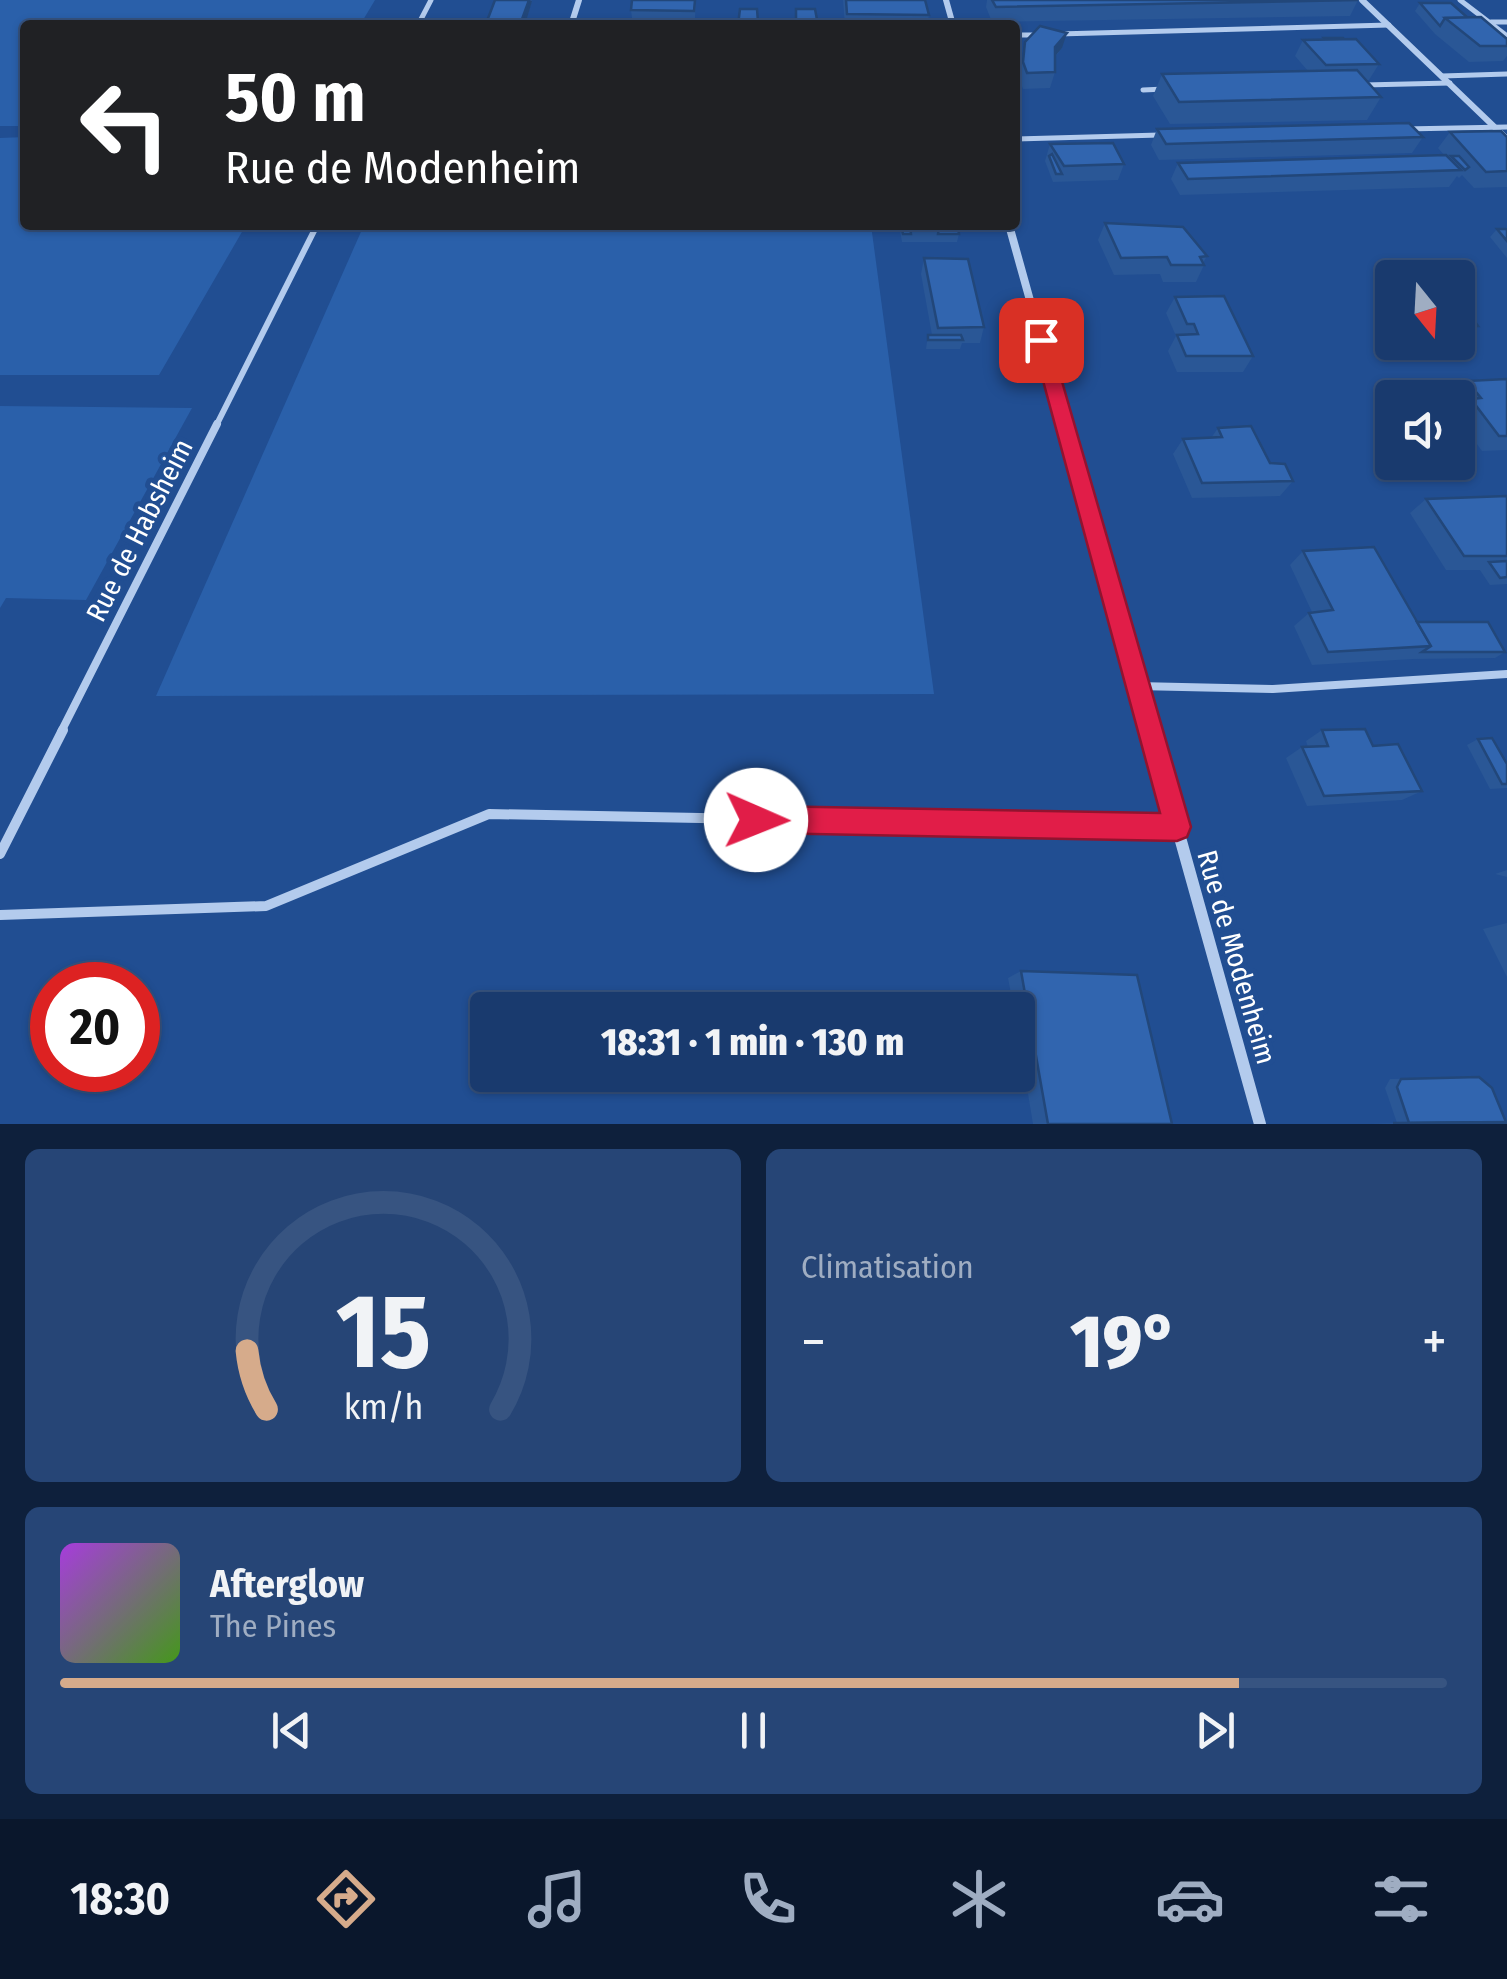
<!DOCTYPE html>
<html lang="fr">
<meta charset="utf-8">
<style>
body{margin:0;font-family:"Fira Sans Condensed",sans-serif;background:#264576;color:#f1f3f6;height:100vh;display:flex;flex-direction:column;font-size:38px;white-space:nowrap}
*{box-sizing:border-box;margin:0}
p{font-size:32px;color:#9fadc2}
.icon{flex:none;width:55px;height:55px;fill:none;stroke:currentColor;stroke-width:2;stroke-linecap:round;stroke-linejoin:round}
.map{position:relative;height:1124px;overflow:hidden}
.details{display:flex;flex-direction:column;gap:25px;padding:25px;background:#0e203c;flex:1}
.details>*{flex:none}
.hud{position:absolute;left:20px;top:20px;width:1000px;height:210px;border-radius:10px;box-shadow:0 2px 8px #0004,0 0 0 2px #375481;background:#202124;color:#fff;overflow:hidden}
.needle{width:65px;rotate:162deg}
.controls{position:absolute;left:1375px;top:260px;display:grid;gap:20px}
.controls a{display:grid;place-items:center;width:100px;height:100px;border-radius:10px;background:#193a6e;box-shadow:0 2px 8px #0004,0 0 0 2px #375481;font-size:50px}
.speed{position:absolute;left:30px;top:962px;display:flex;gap:20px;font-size:50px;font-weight:700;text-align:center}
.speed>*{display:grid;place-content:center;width:130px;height:130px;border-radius:50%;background:#193a6e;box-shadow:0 2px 8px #0004,0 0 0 2px #375481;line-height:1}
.speed .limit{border:15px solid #d22;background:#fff;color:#111}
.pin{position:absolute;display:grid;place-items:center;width:85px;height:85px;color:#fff;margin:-42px;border-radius:20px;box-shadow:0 5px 15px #0006}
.me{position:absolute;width:110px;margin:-55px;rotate:91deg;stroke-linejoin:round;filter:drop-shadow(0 0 8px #0008)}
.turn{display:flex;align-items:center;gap:35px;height:210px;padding:0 40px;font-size:45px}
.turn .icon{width:130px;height:130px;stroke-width:2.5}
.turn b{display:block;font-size:70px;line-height:85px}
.big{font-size:75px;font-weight:800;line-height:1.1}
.details .widget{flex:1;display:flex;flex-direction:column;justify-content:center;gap:15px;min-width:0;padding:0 35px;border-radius:15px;background:#264576}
.details .dial{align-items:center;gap:0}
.dial svg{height:260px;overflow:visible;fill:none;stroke:#375481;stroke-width:7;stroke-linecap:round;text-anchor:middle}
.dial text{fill:#f1f3f6;stroke:none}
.song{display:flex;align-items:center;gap:30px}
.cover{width:120px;height:120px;border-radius:15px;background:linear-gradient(135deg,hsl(280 70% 55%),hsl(100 70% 35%))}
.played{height:10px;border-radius:5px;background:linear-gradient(90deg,#d6ab8b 85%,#375481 85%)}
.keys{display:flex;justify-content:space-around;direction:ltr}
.heat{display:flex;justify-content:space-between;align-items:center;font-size:55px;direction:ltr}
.details .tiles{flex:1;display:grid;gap:25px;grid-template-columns:1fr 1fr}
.widget:last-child{grid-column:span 2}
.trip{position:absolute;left:470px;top:992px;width:565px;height:100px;border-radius:10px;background:#193a6e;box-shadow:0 2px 8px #0004,0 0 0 2px #375481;font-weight:800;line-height:100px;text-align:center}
.tab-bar{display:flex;height:160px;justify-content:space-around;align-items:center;background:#0a172c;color:#9fadc2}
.tab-bar .icon{width:70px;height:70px}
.tab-bar .on{color:#d6ab8b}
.tab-bar b{font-size:45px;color:#f1f3f6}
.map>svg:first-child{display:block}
.green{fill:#2a60aa}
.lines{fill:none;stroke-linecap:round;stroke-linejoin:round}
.service-far3{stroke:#b3cbed;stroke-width:5}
.service-far2{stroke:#b3cbed;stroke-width:6}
.service-far1{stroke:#b3cbed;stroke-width:8}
.service{stroke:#b3cbed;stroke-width:10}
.minor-far3{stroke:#b3cbed;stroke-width:6}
.minor-far2{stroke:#b3cbed;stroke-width:8}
.minor-far1{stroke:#b3cbed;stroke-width:10}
.minor{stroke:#b3cbed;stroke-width:12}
.wall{fill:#2a5796}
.shaded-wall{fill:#22477a}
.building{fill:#3165af;stroke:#22477a;stroke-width:2.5}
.route{fill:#e11d48;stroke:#92132f;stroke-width:2.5}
.labels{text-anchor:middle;stroke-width:10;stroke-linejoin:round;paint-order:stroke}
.street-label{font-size:28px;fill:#fff;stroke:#214e92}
</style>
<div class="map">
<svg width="1507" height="1124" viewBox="0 0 1507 1124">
<rect width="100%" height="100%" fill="#214e92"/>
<g class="green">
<path d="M 0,0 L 375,0 L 360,25 L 25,25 L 25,126 L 0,126 Z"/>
<path d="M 25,137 L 25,225 L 246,225 L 159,375 L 0,375 L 0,138 Z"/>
<path d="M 364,225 L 871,225 L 934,694 L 156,696 Z"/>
<path d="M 0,406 L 192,408 L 86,600 L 6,598 L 0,608 Z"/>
</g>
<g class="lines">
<g class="service-far3">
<path d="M 1460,0 L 1507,36"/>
<path d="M 1491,22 L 1507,22"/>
<path d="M 418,25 L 431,0"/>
<path d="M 1058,34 L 1389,25"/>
<path d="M 1015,35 L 1039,35"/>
<path d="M 1442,76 L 1507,74"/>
<path d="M 1364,85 L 1450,83"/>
<path d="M 1143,90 L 1165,89"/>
<path d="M 1404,129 L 1507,127"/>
<path d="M 1015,139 L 1160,135"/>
</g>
<path class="service-far2" d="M 216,426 L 317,225"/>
<g class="service-far1">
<path d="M 1137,686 L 1273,689 L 1507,674"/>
<path d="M 61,732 L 217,424"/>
</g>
<g class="service">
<path d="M 0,854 L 63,730"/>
<path d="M 0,915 L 266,906 L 489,814 L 1177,827"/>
</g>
<g class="minor-far3">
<path d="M 946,0 L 953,25"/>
<path d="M 1362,0 L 1507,139"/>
<path d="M 573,19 L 579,0"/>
</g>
<path class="minor-far2" d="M 1009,225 L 1065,426"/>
<path class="minor-far1" d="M 1064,424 L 1151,732"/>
<path class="minor" d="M 1150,730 L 1260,1124"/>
</g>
<g class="wall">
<path d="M 495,0 L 532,0 L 525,25 L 487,25 L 487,21 Z"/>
<path d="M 696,0 L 695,18 L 632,18 L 631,10 Z"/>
<path d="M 843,0 L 925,0 L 929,15 L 927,25 L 845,25 Z"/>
<path d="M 987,0 L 1358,0 L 1350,16 L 992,22 L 986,7 Z"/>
<path d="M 1420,3 L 1468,18 L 1507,39 L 1507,56 L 1503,61 L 1469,62 L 1435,34 L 1415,11 Z"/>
<path d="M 1324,38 L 1379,64 L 1369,80 L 1366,80 L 1381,97 L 1367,120 L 1170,124 L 1153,96 L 1162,74 L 1308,71 L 1295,56 L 1303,40 L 1323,40 Z"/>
<path d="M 1025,42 L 1062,48 L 1055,57 L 1055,72 L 1050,88 L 1023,89 L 1019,78 Z"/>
<path d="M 1157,129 L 1423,137 L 1412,153 L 1159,160 L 1151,145 Z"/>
<path d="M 1450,132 L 1507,137 L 1507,187 L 1474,188 L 1462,175 L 1459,178 L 1457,176 L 1449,187 L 1180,195 L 1171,179 L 1178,163 L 1444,155 L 1438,148 Z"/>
<path d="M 1050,144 L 1124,164 L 1118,180 L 1053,182 L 1045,161 Z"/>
<path d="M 1105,223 L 1207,256 L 1203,263 L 1204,265 L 1196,282 L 1163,282 L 1160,274 L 1114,275 L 1098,240 Z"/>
<path d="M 899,225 L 959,225 L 959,234 L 957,242 L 902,242 Z"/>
<path d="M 1507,227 L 1507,258 L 1490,237 L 1497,229 L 1506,229 Z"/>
<path d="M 924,258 L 984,327 L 980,343 L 962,343 L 960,349 L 926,349 L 928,335 L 932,335 L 921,274 Z"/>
<path d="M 1387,285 L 1392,285 L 1392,311 L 1380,293 Z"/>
<path d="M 1175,297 L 1253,356 L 1243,372 L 1177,372 L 1168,351 L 1176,336 L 1166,313 Z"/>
<path d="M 1458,299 L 1478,326 L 1463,342 L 1458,342 Z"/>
<path d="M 1507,379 L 1507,450 L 1482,451 L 1458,418 L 1458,398 L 1442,397 L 1450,389 L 1460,389 L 1467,381 Z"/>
<path d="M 1218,428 L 1293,481 L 1280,496 L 1192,498 L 1173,454 L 1183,439 L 1211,438 Z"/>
<path d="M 1507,496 L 1507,584 L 1490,585 L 1480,570 L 1446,570 L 1410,513 L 1426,499 Z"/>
<path d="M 1303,551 L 1417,622 L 1505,652 L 1495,658 L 1413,659 L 1312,665 L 1294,626 L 1309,613 L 1312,612 L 1290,565 Z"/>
<path d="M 1322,730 L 1373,746 L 1422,791 L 1402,800 L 1307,806 L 1286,758 L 1302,747 L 1308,747 L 1306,741 Z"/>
<path d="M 1478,739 L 1507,764 L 1507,788 L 1490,789 L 1467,745 Z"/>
<path d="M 1507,870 L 1507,877 L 1495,874 Z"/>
<path d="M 1507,923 L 1507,977 L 1483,929 Z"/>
<path d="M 1021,971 L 1172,1124 L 1033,1124 L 1018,1033 L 1018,1010 L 1014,1010 L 1008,978 Z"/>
<path d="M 1479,1077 L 1507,1124 L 1370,1124 L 1403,1123 L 1397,1123 L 1385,1088 L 1390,1079 Z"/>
</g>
<g class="shaded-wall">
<path d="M 529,0 L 532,1 L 525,25 L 522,25 L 521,22 Z"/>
<path d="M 1067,33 L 1062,48 L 1050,62 L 1055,47 Z"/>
</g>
<g class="building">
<path d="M 495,0 L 529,0 L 521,22 L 487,21 Z"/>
<path d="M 632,0 L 695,0 L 694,11 L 631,10 Z"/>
<path d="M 846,0 L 925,0 L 929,15 L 847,14 Z"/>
<path d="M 992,0 L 1358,0 L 996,7 Z"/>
<path d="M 1420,3 L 1451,3 L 1468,18 L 1445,18 L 1440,26 Z"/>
<path d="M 740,9 L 757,9 L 758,22 L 796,22 L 796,9 L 815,9 L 818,25 L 738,25 Z"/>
<path d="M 1481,17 L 1507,39 L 1507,46 L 1480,46 L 1445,18 Z"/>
<path d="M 1040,26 L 1067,33 L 1055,47 L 1055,72 L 1027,73 L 1023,62 L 1025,42 Z"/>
<path d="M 1324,38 L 1343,38 L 1345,40 L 1326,40 Z"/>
<path d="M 1356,39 L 1379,64 L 1326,65 L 1303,40 Z"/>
<path d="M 1357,70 L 1381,97 L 1179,102 L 1162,74 Z"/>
<path d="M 1409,123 L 1423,137 L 1166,144 L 1157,129 Z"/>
<path d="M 1501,131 L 1507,137 L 1507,171 L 1486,172 L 1450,132 Z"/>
<path d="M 1113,143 L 1124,164 L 1064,166 L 1050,144 Z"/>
<path d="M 1052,154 L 1062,174 L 1056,174 L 1049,156 Z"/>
<path d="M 1446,155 L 1461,170 L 1188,179 L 1178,163 Z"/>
<path d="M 1451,156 L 1459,156 L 1469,167 L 1465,170 Z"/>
<path d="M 1105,223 L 1183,227 L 1207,256 L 1200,257 L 1204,265 L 1171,265 L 1167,257 L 1121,258 Z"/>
<path d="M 901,225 L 910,225 L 911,234 L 903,234 Z"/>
<path d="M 939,228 L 958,228 L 959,234 L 938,234 Z"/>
<path d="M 1497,229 L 1506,229 L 1507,230 L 1507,241 Z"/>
<path d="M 924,258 L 968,259 L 984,327 L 938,328 Z"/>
<path d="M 1224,296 L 1253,356 L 1186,356 L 1177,335 L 1198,334 L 1194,324 L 1187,324 L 1175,297 Z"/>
<path d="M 1458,299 L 1478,326 L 1458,326 Z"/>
<path d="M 928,335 L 961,335 L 963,340 L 928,340 Z"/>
<path d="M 1507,379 L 1507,436 L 1499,436 L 1471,399 L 1481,398 L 1467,381 Z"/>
<path d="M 1450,389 L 1460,389 L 1470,401 L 1464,407 Z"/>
<path d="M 1251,426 L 1270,463 L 1285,464 L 1293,481 L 1202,483 L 1183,439 L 1222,437 L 1218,428 Z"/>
<path d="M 1507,496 L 1507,556 L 1464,556 L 1426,499 Z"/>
<path d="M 1374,547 L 1431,646 L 1328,652 L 1309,613 L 1333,610 L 1303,551 Z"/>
<path d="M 1507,561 L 1507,577 L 1500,578 L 1489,562 Z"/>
<path d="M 1417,622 L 1488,622 L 1505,652 L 1422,652 L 1431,646 Z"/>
<path d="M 1365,729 L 1373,746 L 1398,744 L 1422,791 L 1324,796 L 1302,747 L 1328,746 L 1322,730 Z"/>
<path d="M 1492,738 L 1507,764 L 1507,784 L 1502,784 L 1478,739 Z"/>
<path d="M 1021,971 L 1137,975 L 1172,1124 L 1048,1124 Z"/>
<path d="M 1479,1077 L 1492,1088 L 1506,1122 L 1409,1123 L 1397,1087 L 1401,1079 Z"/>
<path d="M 1507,1122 L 1507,1124 L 1393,1123 Z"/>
</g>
<path class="route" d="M 1041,334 L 1050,340 L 1191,827 L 1187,837 L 1177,841 L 756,833 L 747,829 L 743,820 L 747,810 L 756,806 L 1160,813 L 1032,340 Z"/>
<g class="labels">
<g class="street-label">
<text transform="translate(139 530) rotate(-63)" y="10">Rue de Habsheim</text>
<text transform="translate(1237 957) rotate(74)" y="10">Rue de Modenheim</text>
</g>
</g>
</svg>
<div class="controls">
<a><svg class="needle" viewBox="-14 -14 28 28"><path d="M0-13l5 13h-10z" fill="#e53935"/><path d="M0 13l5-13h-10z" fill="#9fadc2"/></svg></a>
<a><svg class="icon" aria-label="sound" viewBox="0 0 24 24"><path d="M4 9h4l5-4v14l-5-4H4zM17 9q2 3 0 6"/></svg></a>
</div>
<div class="speed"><div class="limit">20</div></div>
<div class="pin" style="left:1041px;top:340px;background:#d93025"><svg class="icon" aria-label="arrive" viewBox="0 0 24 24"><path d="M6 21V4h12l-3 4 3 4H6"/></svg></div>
<svg class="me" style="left:756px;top:820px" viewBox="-20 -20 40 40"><circle r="19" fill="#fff"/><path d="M0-13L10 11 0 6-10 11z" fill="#e11d48"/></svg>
<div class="trip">18:31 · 1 min · 130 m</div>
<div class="hud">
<div class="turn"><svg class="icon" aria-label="left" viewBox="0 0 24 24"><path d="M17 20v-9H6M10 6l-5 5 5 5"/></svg><div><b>50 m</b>Rue de Modenheim</div></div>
</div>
</div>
<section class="details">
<div class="tiles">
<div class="widget dial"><svg viewBox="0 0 100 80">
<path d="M14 69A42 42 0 1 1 86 69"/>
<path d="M14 69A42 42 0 0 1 8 51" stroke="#d6ab8b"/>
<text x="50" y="56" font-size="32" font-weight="700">15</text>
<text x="50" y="72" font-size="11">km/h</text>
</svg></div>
<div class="widget"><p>Climatisation</p>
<div class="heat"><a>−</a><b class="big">19°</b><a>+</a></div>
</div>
<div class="widget">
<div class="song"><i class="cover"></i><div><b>Afterglow</b><p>The Pines</p></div></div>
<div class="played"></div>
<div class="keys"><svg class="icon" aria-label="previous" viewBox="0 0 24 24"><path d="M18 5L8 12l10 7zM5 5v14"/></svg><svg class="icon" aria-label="pause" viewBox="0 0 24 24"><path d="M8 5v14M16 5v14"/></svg><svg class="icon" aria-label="next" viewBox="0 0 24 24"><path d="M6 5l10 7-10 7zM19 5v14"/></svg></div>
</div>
</div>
</section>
<nav class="tab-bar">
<b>18:30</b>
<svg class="icon on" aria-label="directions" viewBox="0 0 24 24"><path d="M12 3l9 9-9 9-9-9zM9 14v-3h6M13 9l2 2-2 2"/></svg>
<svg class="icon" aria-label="music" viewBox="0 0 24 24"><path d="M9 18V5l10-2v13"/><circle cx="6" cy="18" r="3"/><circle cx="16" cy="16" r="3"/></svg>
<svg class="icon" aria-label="phone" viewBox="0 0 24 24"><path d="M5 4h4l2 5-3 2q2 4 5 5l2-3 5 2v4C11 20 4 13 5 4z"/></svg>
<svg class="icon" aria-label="climate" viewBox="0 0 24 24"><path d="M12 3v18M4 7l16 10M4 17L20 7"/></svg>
<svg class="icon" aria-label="car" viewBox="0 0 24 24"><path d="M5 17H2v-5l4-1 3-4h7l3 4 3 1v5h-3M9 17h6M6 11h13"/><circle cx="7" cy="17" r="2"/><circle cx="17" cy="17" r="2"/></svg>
<svg class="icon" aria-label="filters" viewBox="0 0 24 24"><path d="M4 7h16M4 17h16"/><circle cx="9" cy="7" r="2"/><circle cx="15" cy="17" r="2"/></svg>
</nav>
